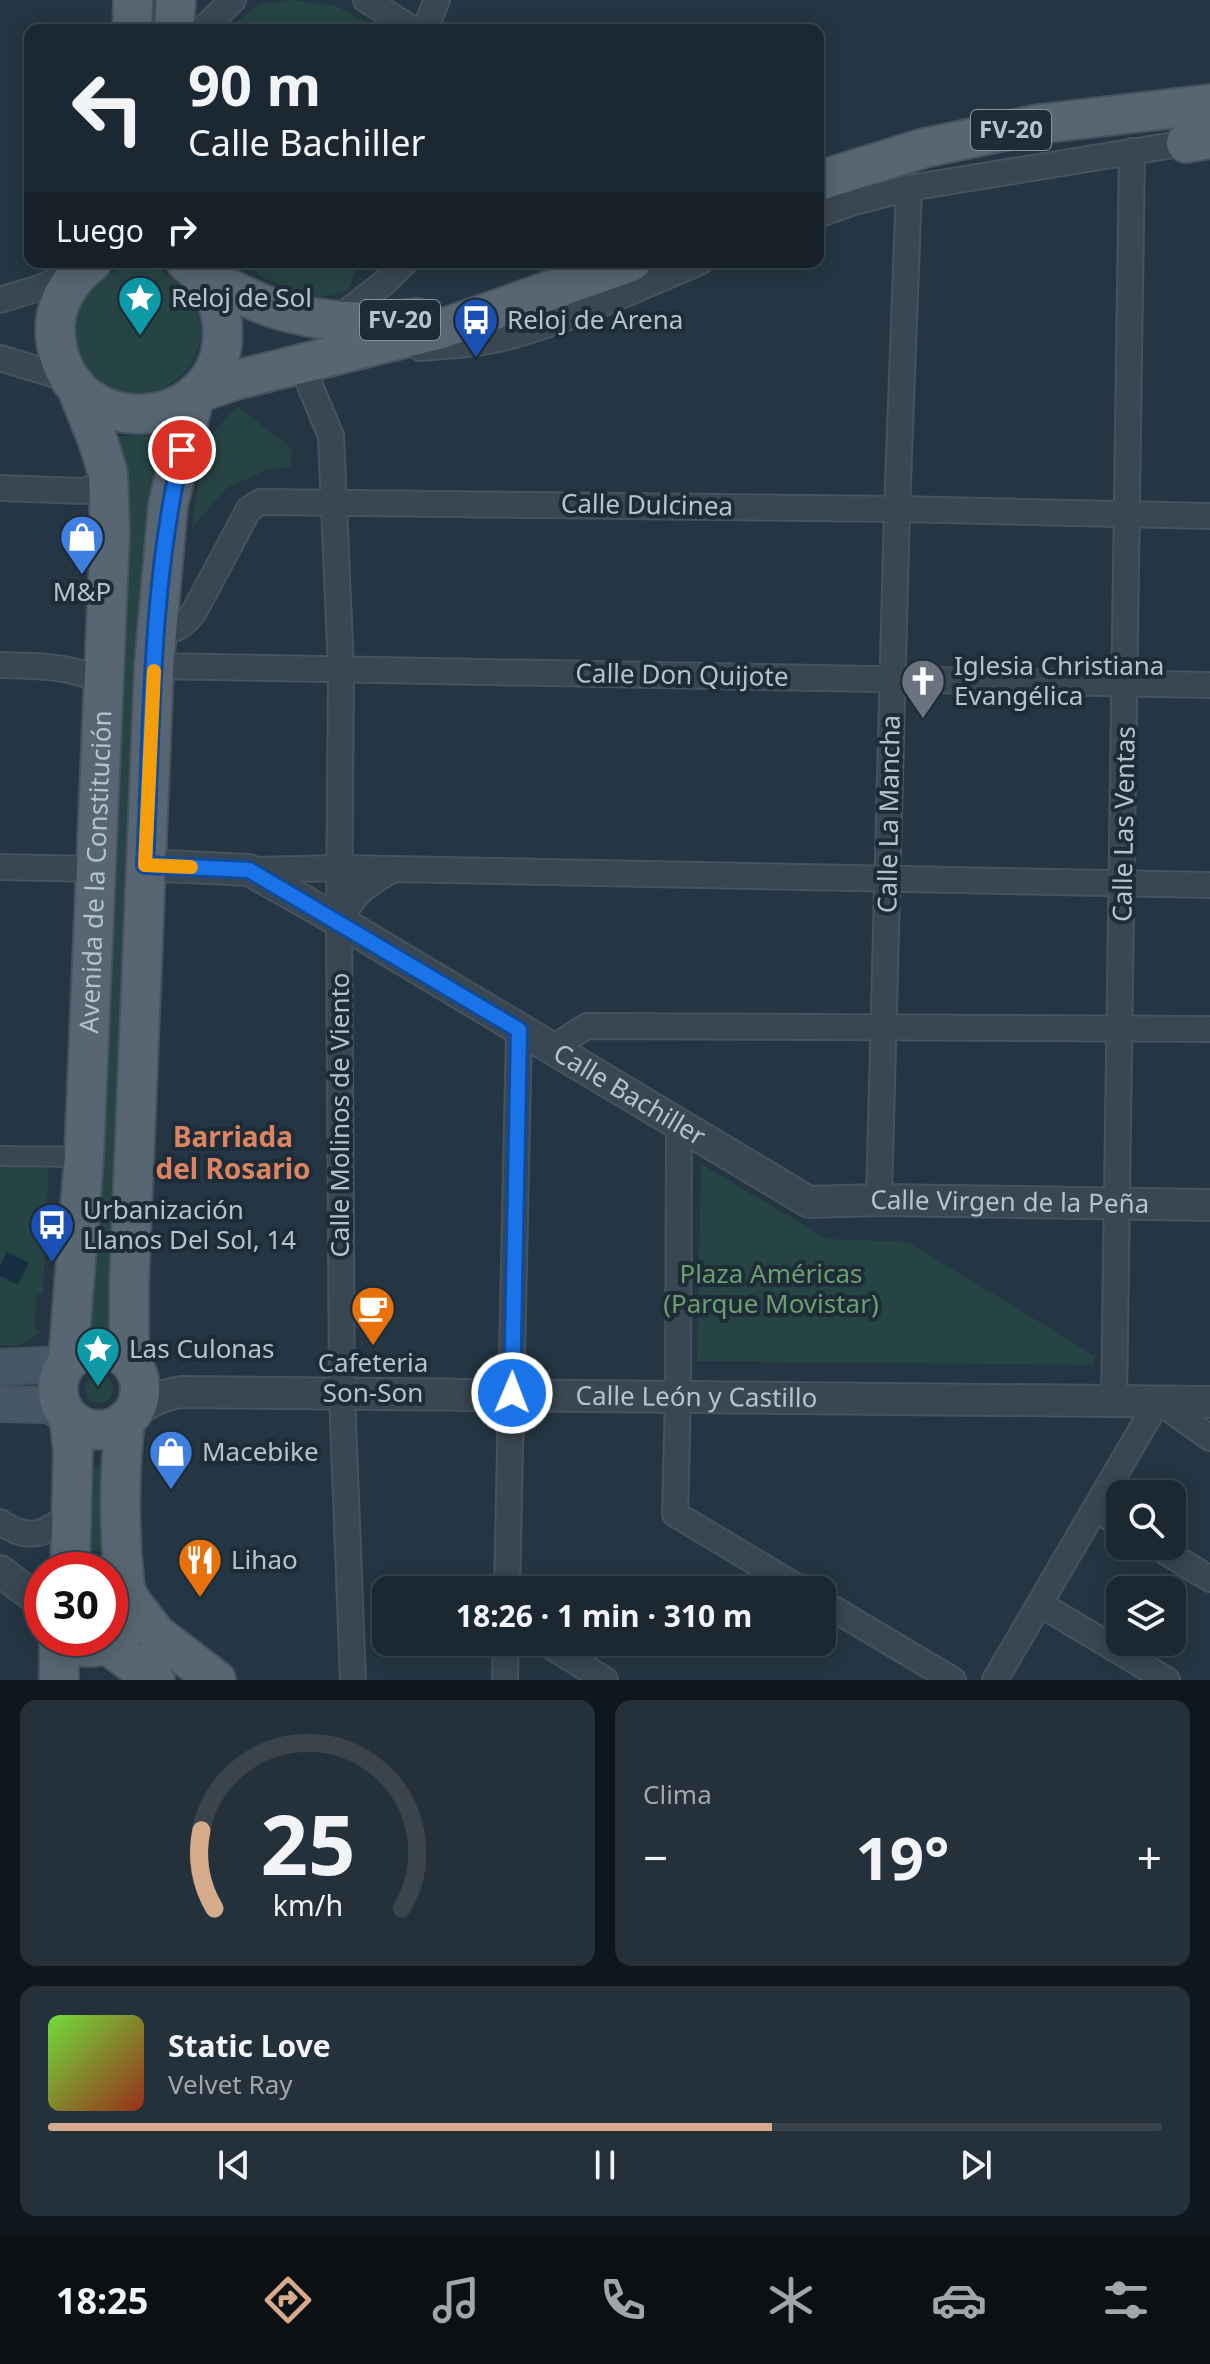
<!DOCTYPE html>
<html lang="es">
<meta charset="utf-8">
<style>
body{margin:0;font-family:"Noto Sans",sans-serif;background:#24303a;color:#f1f3f6;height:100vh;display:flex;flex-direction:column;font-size:30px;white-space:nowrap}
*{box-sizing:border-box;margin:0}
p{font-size:26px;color:#a0a6ac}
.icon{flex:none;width:44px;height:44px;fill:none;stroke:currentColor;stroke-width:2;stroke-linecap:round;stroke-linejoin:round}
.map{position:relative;height:1680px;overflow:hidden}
.drawer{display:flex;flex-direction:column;gap:20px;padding:20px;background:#0f161c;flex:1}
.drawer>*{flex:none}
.top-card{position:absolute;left:24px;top:24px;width:800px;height:244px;border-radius:16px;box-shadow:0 4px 20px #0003,0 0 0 2px #39444d;background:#1b2832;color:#f1f3f6;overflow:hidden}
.controls{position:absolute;left:1106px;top:1480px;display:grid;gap:16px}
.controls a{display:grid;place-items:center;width:80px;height:80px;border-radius:16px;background:#1b2832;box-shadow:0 4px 20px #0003,0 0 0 2px #39444d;font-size:40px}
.speed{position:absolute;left:24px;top:1552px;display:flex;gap:16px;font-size:40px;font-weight:700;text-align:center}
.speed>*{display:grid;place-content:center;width:104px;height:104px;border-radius:50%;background:#1b2832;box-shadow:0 4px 20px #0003,0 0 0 2px #39444d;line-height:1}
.speed .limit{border:12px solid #d22;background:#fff;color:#111}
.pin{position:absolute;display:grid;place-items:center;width:68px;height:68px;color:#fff;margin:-34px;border:4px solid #fff;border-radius:50%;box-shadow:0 2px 8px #0007}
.me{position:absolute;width:88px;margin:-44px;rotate:1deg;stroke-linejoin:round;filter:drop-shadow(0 0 6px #0008)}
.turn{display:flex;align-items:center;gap:28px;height:168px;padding:0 32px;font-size:36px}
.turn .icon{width:104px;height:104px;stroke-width:2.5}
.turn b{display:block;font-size:56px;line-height:68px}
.then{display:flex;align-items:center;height:76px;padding:0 32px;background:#0003;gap:16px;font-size:30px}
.big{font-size:60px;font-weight:700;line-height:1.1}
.drawer .tile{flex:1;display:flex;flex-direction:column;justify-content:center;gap:12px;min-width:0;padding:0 28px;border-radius:16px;background:#24303a}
.drawer .dial{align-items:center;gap:0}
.dial svg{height:208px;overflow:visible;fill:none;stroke:#39444d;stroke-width:7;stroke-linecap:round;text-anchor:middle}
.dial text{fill:#f1f3f6;stroke:none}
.song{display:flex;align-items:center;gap:24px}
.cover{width:96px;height:96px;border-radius:12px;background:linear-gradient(135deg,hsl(100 70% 55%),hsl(10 70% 35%))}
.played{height:8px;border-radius:4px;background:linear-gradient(90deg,#d6ab8b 65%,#39444d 65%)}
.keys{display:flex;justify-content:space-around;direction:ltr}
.heat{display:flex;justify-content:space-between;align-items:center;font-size:44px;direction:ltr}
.drawer .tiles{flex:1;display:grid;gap:20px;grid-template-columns:1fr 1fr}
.tile:last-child{grid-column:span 2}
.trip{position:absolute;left:372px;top:1576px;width:464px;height:80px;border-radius:16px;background:#1b2832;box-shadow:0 4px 20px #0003,0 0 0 2px #39444d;font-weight:700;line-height:80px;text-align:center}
.tabs{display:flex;height:128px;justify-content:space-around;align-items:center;background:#0b1014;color:#a0a6ac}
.tabs .icon{width:56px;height:56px}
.tabs .active{color:#d6ab8b}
.tabs b{font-size:36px;color:#f1f3f6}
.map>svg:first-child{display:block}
.green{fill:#264443}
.water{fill:#162e42}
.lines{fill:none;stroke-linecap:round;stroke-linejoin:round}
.pedestrian-casing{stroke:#46535e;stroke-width:22}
.minor-casing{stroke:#46535e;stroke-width:28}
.tertiary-casing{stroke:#46535e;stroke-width:34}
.secondary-casing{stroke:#46535e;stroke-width:38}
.primary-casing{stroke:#46535e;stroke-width:42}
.pedestrian{stroke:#394752;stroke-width:18}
.minor{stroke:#394752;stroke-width:24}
.tertiary{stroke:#394752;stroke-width:30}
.secondary{stroke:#465765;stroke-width:34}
.primary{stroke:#576672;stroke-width:38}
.route-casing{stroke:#114b97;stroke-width:20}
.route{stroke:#1a73e8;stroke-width:14}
.slow{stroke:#f59e0b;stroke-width:14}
.labels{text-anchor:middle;stroke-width:8;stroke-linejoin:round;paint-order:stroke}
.shield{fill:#1d2c37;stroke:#88959f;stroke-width:2}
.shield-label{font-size:24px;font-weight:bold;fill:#b6c2cc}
.poi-label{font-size:26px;fill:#b6c2cc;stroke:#1d2c37;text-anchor:start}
.street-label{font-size:26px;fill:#b6c2cc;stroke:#1d2c37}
.park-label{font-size:26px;fill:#6b9f70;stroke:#1d2c37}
.neighbourhood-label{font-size:28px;font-weight:bold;fill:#dc8461;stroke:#1d2c37}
</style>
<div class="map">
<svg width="1210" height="1680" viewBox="0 0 1210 1680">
<rect width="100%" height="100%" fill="#243643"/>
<g class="green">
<path d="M 291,0 L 335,6 L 382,30 L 226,30 L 260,4 Z"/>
<path d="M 245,262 L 351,262 L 355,272 L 348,290 L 317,299 L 261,277 Z"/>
<circle cx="138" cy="330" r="63"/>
<path d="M 237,406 L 292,449 L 290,467 L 266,470 L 227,488 L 192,527 L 200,466 L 212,434 Z"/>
<path d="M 165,435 L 160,468 L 114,1333 L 85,1333 L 124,468 L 118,436 Z"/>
<path d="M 0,1164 L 49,1164 L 43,1294 L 36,1295 L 35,1329 L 41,1332 L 19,1346 L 0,1345 Z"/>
<path d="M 701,1164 L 827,1239 L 908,1242 L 1095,1356 L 1093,1365 L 697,1361 Z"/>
<circle cx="99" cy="1389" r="14"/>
<path d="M 88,1467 L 104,1468 L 103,1551 L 87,1551 Z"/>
</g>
<path class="water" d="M 7,1252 L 29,1263 L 18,1285 L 0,1276 L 0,1265 Z"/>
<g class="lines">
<g class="pedestrian-casing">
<path id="pedestrian" d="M 0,1156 L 84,1157"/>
</g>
<g class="minor-casing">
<g id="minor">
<path d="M 366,0 L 414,30"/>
<path d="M 202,30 L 233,0"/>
<path d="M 428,30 L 429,19 L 437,0"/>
<path d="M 818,215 L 851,203 L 909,188 L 1186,143"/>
<path d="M 0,300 L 42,287 L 77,271"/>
<path d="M 335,321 L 385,282 L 405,262"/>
<path d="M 420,348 C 450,346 481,344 511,336 C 576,318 638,288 700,262"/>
<path d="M 0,358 L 69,379"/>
<path d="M 301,364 L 331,436 L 341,670 L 339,921 L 342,1394 L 353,1680"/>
<path d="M 0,488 L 84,491 L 102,484 L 108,474"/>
<path d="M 157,633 C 174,630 183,627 194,612 L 249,509 L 260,502 L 897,509 L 1210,516"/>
<path d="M 0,665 C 36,666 70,665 103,682"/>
<path d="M 154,666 L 1210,685"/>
<path d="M 0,867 L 95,869"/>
<path d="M 249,870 L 339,868 L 1210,885"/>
<path d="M 339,921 C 356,891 364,886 394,869"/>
<path d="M 551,1049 L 587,1026 L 1210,1029"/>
<path d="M 679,1125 L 678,1395 L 675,1514 L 802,1590"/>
<path d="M 879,1200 L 897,509 L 909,188"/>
<path d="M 1114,1401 L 1132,151"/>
<path d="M 1095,1509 L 1120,1524"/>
<path d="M 0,1522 C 31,1543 43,1533 72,1515"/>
<path d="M 1156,1546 L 1210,1579"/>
<path d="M 507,1590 L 519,1030"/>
<path d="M 822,1602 L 953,1680"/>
<path d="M 1040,1604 L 1167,1680"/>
<path d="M 544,1642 L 605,1680"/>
<path d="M 505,1680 L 506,1642"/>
<path d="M 995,1680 L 1158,1401 L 1210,1438"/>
</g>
</g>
<g class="tertiary-casing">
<g id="tertiary">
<path id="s1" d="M 145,865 L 249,870 L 339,921 L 809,1202 L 879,1200 L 1210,1205"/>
<path id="s2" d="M 130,1415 C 148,1402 161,1395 182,1392 L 1210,1402"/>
<path d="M 0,1571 L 42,1603"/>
</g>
</g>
<g class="secondary-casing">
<g id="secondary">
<path d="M 0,1367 L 66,1364"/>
<path d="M 0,1404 L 48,1405 L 65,1413"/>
</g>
</g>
<g class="primary-casing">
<g id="primary">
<path d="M 132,30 L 133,0"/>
<path d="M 174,30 L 176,0"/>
<path d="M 1186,143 L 1210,139"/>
<path d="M 818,181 L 924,148 L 1039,124 L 1210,104"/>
<path d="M 92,262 C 67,280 51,310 56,341 C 72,450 233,431 222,323 C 219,297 207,277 186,262"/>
<path d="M 204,277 C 227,287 250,300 273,308 C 319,323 370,324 417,318"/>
<path d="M 195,394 L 236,380 L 441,329 L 631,262"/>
<circle cx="99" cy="1389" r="41"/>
<path id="s3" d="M 68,1361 L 84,1157 L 110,531 L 108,474 L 99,444 L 76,386"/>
<path d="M 135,1369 L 129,1340 L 129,1286 L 154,666 L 168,505 L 195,394"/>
<path d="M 69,1417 L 73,1450 L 70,1570"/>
<path d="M 125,1589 C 119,1534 119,1475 125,1420"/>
<path d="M 130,1600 L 156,1634 L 216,1680"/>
<path d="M 64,1638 C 93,1661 138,1638 129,1599 C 127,1588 118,1582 110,1574"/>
<path d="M 108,1645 L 155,1680"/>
<path d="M 59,1680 L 59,1638"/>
</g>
</g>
<use href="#pedestrian" class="pedestrian"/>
<use href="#minor" class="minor"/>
<use href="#tertiary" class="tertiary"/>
<use href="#secondary" class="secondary"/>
<use href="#primary" class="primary"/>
</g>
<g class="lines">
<g class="route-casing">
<path id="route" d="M 182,450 C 150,585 152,727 145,865 L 249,870 L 519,1030 L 512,1393"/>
</g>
<use href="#route" class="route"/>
<path class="slow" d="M 154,671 L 145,865 L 191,867"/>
</g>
<defs>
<g id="sight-pin" transform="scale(2.3)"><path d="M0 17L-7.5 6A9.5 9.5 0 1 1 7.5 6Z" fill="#0f9aa8" stroke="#1d2c37"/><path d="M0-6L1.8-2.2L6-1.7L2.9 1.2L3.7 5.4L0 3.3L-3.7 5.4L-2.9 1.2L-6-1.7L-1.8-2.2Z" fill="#fff"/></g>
<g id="bus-pin" transform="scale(2.3)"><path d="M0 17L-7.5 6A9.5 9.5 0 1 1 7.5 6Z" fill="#1a4fb4" stroke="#1d2c37"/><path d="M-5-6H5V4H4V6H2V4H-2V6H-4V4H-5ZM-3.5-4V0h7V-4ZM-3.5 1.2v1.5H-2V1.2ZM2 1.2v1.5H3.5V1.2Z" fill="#fff"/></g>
<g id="shop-pin" transform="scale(2.3)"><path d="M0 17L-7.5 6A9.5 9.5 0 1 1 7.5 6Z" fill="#3f7fe0" stroke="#1d2c37"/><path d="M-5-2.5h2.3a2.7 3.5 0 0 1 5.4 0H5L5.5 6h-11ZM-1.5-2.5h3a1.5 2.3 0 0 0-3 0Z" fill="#fff"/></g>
<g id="church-pin" transform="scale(2.3)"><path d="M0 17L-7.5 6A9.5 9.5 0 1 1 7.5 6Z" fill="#6b7280" stroke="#1d2c37"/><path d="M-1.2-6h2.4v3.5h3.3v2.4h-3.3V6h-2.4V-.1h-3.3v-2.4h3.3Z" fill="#fff"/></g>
<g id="cafe-pin" transform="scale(2.3)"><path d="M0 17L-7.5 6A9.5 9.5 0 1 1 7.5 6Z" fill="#e8710a" stroke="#1d2c37"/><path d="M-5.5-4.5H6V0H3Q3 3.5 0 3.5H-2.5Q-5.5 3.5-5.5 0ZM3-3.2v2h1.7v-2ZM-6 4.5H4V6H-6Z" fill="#fff"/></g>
<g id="restaurant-pin" transform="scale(2.3)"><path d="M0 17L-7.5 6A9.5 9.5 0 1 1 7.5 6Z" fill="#e8710a" stroke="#1d2c37"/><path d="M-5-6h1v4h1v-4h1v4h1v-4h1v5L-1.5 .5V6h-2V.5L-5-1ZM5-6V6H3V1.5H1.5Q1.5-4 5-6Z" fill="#fff"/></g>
</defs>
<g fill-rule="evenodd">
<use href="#sight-pin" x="140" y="298"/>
<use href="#bus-pin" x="476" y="320"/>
<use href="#shop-pin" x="82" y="537"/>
<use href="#church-pin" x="923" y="681"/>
<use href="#bus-pin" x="52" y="1225"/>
<use href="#cafe-pin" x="373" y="1308"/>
<use href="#sight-pin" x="98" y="1349"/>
<use href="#shop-pin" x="171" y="1452"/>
<use href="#restaurant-pin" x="200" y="1560"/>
</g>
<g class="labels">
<g class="shield">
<rect x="971" y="110" width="80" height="40" rx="6"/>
<rect x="360" y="300" width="80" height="40" rx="6"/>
</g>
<g class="shield-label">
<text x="1011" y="138">FV-20</text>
<text x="400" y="328">FV-20</text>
</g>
<g class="poi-label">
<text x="171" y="307">Reloj de Sol</text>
<text x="507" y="329">Reloj de Arena</text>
<text x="82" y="601" text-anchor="middle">M&amp;P</text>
<text x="954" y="675">Iglesia Christiana<tspan x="954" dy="30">Evangélica</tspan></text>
<text x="83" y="1219">Urbanización<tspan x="83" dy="30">Llanos Del Sol, 14</tspan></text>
<text x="129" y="1358">Las Culonas</text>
<text x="373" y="1372" text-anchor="middle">Cafeteria<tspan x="373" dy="30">Son-Son</tspan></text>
<text x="202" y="1461">Macebike</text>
<text x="231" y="1569">Lihao</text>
</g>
<g class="street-label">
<text transform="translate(647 505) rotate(1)" y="9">Calle Dulcinea</text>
<text transform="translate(682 675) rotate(1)" y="9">Calle Don Quijote</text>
<text transform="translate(889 814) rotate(-89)" y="9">Calle La Mancha</text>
<text transform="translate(1124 824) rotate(-89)" y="9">Calle Las Ventas</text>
<text dy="9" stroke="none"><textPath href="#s3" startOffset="490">Avenida de la Constitución</textPath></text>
<text dy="9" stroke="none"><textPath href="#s1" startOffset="546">Calle Bachiller</textPath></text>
<text transform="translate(340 1115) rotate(-90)" y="9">Calle Molinos de Viento</text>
<text dy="9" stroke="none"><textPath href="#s1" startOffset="956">Calle Virgen de la Peña</textPath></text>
<text dy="9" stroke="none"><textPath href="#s2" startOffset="572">Calle León y Castillo</textPath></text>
</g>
<g class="park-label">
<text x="771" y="1283">Plaza Américas<tspan x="771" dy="30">(Parque Movistar)</tspan></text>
</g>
<g class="neighbourhood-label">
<text x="233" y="1147">Barriada<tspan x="233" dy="32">del Rosario</tspan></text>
</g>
</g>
</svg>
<div class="controls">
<a><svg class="icon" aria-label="search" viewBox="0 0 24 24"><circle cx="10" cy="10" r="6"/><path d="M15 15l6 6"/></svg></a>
<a><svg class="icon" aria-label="layers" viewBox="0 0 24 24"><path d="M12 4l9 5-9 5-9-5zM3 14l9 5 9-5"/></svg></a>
</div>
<div class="speed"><div class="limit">30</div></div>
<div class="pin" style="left:182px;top:450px;background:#d93025"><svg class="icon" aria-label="arrive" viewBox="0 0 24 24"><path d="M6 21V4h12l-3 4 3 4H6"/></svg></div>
<svg class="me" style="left:512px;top:1393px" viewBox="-20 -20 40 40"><circle r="17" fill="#1a73e8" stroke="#fff" stroke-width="3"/><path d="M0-11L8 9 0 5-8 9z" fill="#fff"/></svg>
<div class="trip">18:26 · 1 min · 310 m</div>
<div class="top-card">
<div class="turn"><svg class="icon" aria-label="left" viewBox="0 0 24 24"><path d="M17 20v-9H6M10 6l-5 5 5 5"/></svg><div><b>90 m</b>Calle Bachiller</div></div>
<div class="then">Luego<svg class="icon" aria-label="right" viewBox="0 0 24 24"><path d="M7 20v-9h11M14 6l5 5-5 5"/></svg></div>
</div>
</div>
<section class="drawer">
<div class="tiles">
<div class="tile dial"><svg viewBox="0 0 100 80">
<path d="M14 69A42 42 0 1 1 86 69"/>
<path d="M14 69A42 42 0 0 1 9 39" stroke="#d6ab8b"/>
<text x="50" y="56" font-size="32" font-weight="700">25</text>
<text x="50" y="72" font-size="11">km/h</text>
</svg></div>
<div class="tile"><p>Clima</p>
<div class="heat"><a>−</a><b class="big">19°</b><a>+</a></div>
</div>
<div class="tile">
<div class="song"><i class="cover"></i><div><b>Static Love</b><p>Velvet Ray</p></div></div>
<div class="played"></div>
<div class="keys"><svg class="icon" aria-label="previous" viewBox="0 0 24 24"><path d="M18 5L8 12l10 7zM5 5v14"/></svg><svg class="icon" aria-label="pause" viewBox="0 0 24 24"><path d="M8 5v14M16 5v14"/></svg><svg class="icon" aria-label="next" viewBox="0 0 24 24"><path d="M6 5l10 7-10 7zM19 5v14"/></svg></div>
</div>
</div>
</section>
<nav class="tabs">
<b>18:25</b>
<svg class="icon active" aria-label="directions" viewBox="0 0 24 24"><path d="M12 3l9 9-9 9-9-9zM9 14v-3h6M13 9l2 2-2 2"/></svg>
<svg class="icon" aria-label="music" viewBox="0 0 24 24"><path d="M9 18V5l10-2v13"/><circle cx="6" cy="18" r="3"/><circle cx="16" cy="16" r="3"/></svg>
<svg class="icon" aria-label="phone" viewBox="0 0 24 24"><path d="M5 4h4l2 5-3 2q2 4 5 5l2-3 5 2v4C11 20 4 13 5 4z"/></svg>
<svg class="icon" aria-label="climate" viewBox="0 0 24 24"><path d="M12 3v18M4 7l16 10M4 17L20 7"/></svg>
<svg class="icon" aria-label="car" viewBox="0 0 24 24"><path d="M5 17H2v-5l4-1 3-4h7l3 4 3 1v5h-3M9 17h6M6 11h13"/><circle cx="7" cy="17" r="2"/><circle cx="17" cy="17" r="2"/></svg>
<svg class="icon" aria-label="filters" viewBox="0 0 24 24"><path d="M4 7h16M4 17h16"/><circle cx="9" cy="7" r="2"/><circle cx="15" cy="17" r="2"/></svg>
</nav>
